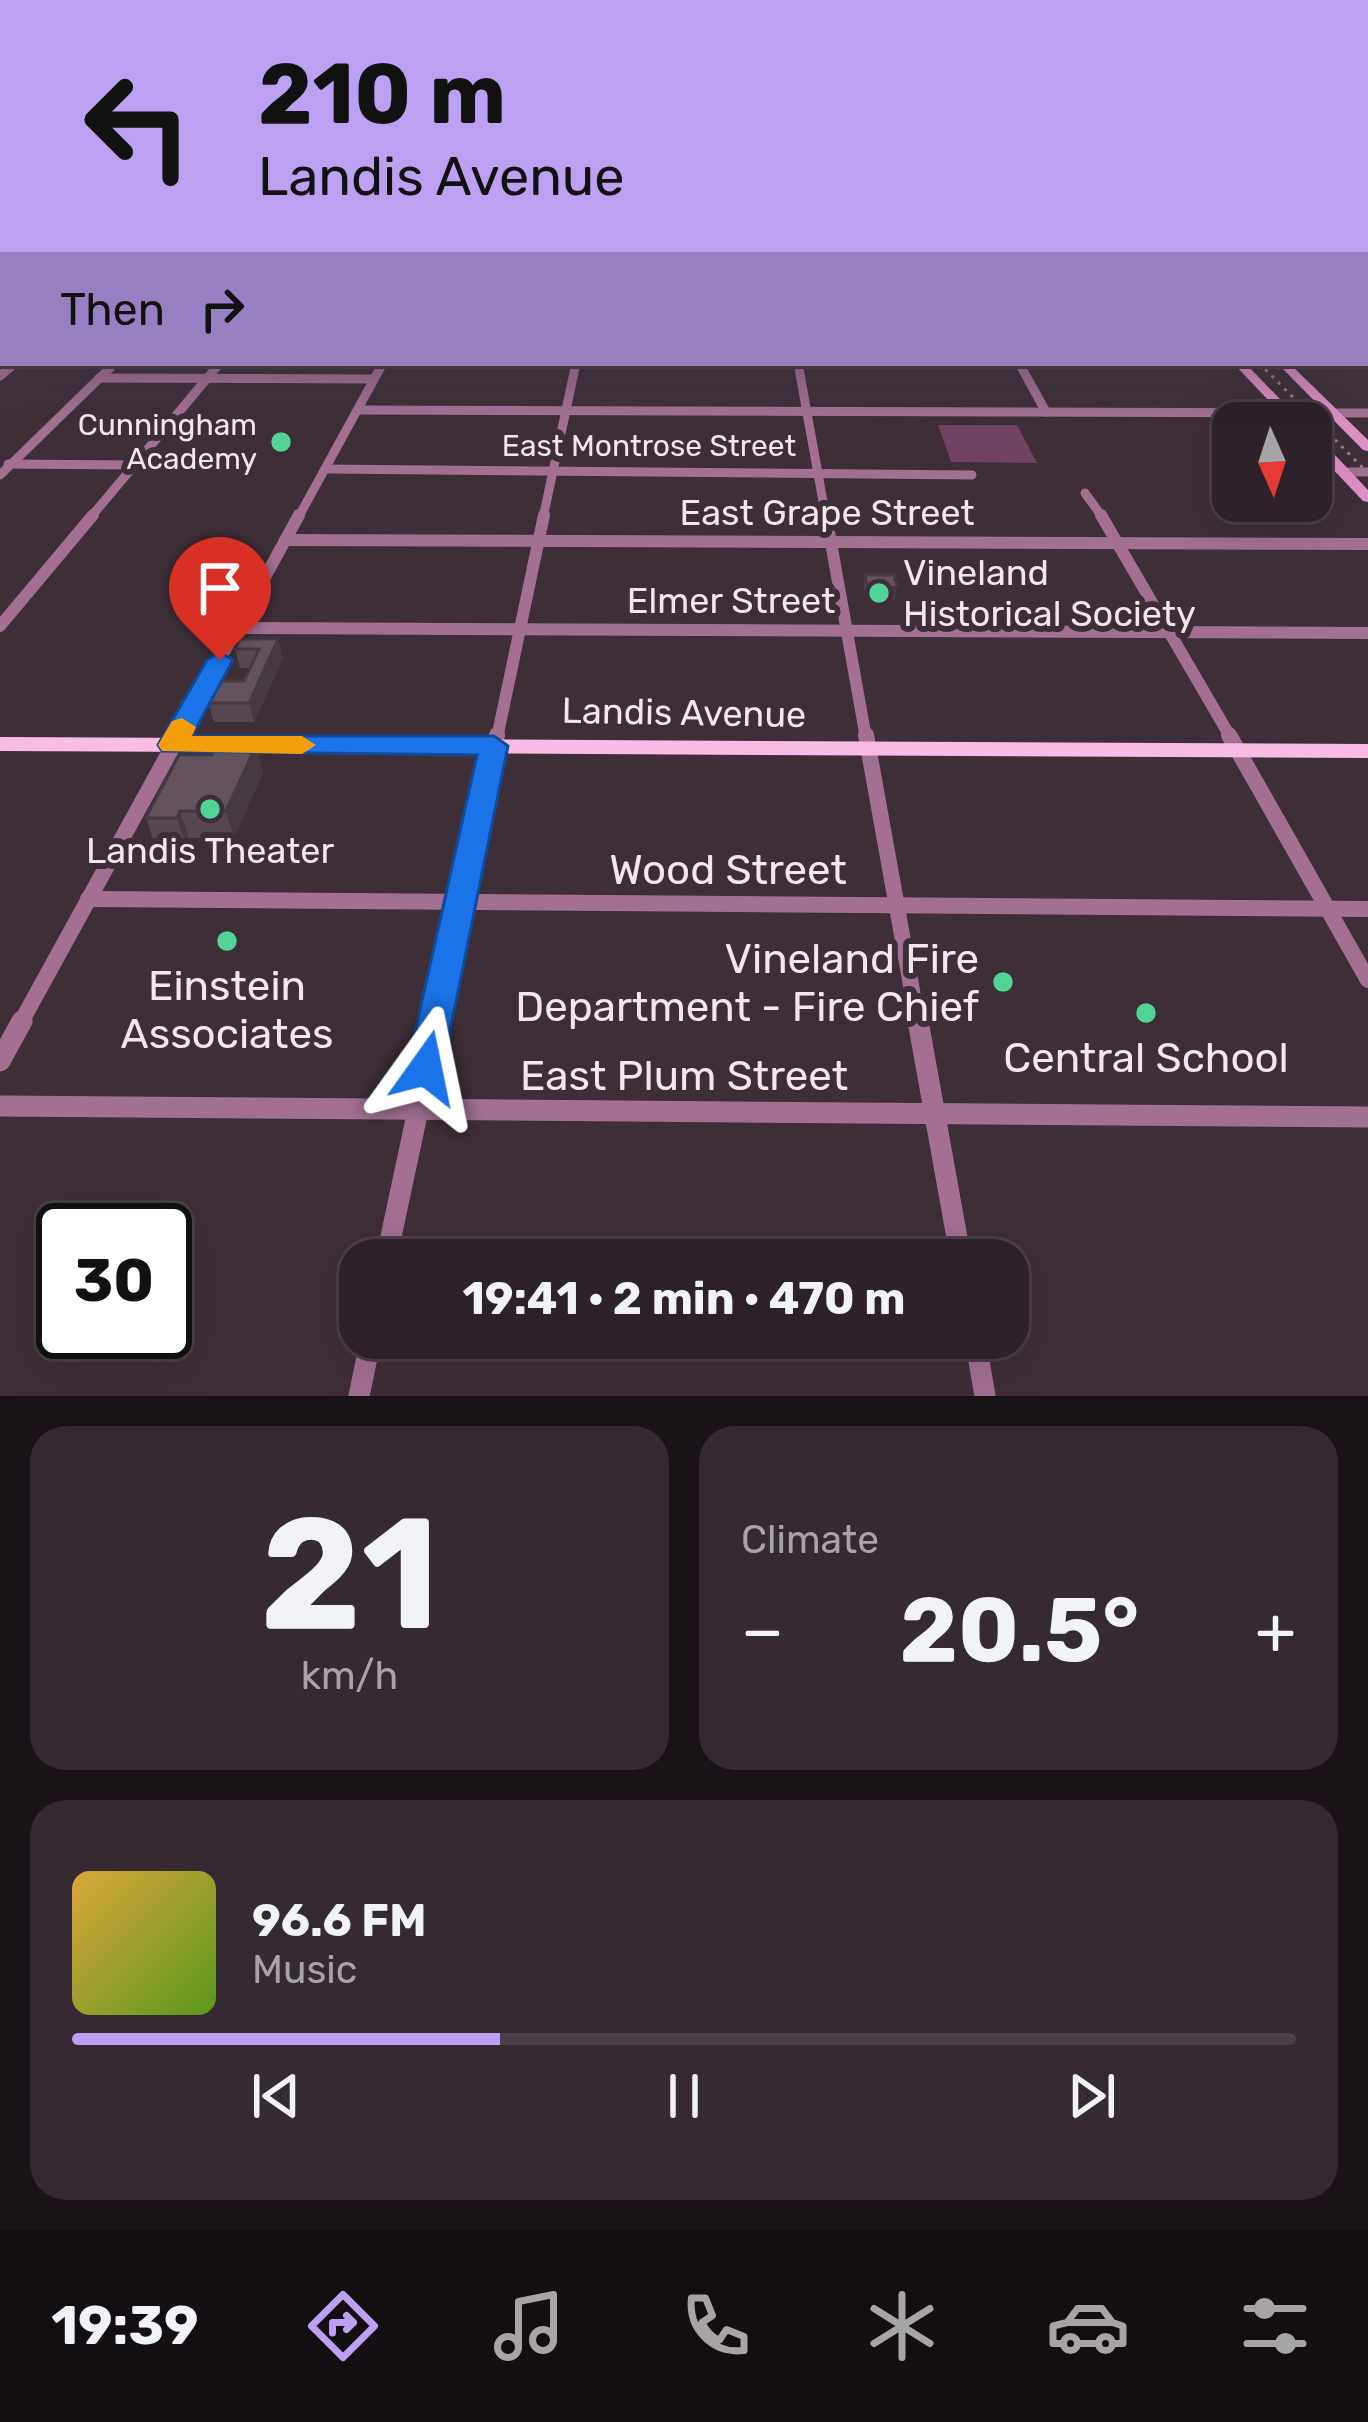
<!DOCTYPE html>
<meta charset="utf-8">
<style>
body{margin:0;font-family:Rubik,sans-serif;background:#362a32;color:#f1f3f6;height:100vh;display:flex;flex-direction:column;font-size:45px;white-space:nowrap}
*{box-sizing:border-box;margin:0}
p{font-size:39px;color:#a7a4a8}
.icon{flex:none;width:66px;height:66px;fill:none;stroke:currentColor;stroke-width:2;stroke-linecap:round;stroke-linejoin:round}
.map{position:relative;height:1396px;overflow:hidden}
.drawer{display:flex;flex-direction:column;gap:30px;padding:30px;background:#191317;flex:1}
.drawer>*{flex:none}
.banner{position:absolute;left:0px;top:0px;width:1368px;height:366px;box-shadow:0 12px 48px #0002,0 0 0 3px #493f47;background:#bca0f2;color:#111;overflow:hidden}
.needle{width:78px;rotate:177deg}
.tools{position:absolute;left:1212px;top:402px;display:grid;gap:24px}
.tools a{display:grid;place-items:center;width:120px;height:120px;border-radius:24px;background:#2e222a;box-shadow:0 12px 48px #0002,0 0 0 3px #493f47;font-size:60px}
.speed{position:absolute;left:36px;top:1203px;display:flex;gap:24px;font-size:60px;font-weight:700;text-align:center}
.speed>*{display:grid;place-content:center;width:156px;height:156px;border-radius:50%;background:#2e222a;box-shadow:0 12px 48px #0002,0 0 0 3px #493f47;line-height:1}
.speed .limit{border:6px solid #111;border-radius:18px;background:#fff;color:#111}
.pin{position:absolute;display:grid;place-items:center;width:102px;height:102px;color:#fff;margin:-123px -51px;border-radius:50% 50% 50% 0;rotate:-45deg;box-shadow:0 0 12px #0007}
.pin .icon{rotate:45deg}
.me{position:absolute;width:132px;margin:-66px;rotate:12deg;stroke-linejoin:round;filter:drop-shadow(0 0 9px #0008)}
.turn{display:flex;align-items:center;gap:42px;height:252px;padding:0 60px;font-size:54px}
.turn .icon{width:156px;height:156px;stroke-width:2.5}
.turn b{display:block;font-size:84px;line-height:102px}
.then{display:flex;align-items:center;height:114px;padding:0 60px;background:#0003;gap:24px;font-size:45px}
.big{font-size:90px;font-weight:700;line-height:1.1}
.drawer .tile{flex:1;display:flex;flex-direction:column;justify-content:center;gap:18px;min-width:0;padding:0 42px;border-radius:36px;background:#362a32}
.drawer .dial{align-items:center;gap:0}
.dial b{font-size:156px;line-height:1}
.song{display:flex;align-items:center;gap:36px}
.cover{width:144px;height:144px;border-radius:18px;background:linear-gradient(135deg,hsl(40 70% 55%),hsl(90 70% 35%))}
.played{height:12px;border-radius:6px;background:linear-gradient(90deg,#bca0f2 35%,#493f47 35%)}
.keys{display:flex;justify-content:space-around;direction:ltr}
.heat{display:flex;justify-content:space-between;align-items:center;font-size:66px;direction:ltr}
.drawer .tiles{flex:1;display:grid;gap:30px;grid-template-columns:1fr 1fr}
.tile:last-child{grid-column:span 2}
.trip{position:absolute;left:339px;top:1239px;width:690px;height:120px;border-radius:36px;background:#2e222a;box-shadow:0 12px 48px #0002,0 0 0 3px #493f47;font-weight:700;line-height:120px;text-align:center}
.tab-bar{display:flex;height:192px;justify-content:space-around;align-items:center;background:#120e11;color:#a7a4a8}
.tab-bar .icon{width:84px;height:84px}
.tab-bar .selected{color:#bca0f2}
.tab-bar b{font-size:54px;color:#f1f3f6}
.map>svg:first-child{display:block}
.green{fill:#714262}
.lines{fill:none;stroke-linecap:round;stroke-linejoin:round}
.street-far3{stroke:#a37092;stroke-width:9}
.street-far2{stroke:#a37092;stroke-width:12}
.street-far1{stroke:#a37092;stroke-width:16}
.street{stroke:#a37092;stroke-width:21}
.secondary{fill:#e191c7;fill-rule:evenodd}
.primary{fill:#fabbe4;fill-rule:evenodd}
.rail{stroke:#90828b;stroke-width:3;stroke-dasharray:3 6;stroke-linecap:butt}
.wall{fill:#564751}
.shaded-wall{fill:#463a42}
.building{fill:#64535e;stroke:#463a42;stroke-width:3}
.route{fill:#1a73e8;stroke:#114b97;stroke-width:3}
.slow{fill:#f59e0b}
.poi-dot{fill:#52d397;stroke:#3e2e38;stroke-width:4.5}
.labels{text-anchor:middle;stroke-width:12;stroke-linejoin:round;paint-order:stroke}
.far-poi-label{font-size:30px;fill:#f2e7ee;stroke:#3e2e38;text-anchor:end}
.far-street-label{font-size:30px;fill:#f2e7ee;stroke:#3e2e38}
.street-label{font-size:36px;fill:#f2e7ee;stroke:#3e2e38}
.poi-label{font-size:36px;fill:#f2e7ee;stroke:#3e2e38;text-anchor:start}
.near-street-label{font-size:42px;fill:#f2e7ee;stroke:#3e2e38}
.near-poi-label{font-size:42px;fill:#f2e7ee;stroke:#3e2e38}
</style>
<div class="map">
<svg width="1368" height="1396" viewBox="0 0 1368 1396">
<rect width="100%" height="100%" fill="#3e2e38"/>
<path class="green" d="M 938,425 L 1017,425 L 1037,463 L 951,462 Z"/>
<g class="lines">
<g class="street-far3">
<path d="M 798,363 L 826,518"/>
<path d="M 1019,363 L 1046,412"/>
<path d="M 1283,363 L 1368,363"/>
<path d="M 0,376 L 15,363"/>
<path d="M 99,378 L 374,379"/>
<path d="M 358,410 L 1368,413"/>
<path d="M 8,464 L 135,465"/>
<path d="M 326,469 L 972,475"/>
<path d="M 1344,472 L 1368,472"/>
<path d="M 0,475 L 115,363"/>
<path d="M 1085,493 L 1103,518"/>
<path d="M 90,518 L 220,363"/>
<path d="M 298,518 L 383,363"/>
<path d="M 543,518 L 576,363"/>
</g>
<g class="street-far2">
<path d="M 826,515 L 866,738"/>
<path d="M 1101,515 L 1231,738"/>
<path d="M 285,540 L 1368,544"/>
<path d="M 0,626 L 93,515"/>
<path d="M 238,628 L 1368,633"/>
<path d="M 177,738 L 299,515"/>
<path d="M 497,738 L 544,515"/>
</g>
<g class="street-far1">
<path d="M 866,735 L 918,1024"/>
<path d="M 1229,735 L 1368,980"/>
<path d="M 88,899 L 1368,909"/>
<path d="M 20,1024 L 179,735"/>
<path d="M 436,1024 L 497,735"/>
</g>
<g class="street">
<path d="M 918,1021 L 961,1260"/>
<path d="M 0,1061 L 22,1021"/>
<path d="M 0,1106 L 1368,1117"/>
<path d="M 386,1260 L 437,1021"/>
<path d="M 975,1338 L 985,1396"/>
<path d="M 359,1396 L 371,1338"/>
</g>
<g class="secondary">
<rect x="0" y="274" width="3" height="6"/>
<rect x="1365" y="278" width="3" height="6"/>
<path d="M 1233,363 L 1245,363 L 1303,423 L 1290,423 Z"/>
<path d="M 1277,363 L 1289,363 L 1368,440 L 1368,451 L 1363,450 Z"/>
<path d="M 1311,434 L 1316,435 L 1368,490 L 1368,502 L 1363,501 L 1311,446 Z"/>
</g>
<path class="primary" d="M 0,737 L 1368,744 L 1368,758 L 0,751 Z"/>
<path class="rail" d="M 1259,363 L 1368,473"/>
</g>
<g class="wall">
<path d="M 865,575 L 895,599 L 867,602 L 864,587 Z"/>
<path d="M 278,639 L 283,658 L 254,722 L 214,722 L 208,703 L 244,681 L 251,668 L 240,668 L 235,649 Z"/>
<path d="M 212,755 L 263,772 L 234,838 L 189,838 L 186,845 L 155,845 L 146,818 Z"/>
</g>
<g class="shaded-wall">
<path d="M 897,587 L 895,599 L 867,602 L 868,590 Z"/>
<path d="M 278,639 L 283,658 L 254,722 L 249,703 Z"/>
<path d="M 256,746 L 263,772 L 234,838 L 226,811 Z"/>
<path d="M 180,811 L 189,838 L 186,845 L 177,818 Z"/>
</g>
<g class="building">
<path d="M 865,575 L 894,575 L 897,587 L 868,590 Z"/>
<path d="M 240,639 L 278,639 L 249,703 L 208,703 L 219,681 L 244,681 L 259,649 L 235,649 Z"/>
<path d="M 216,746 L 256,746 L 226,811 L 180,811 L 177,818 L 146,818 L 179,755 L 212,755 Z"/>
</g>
<linearGradient id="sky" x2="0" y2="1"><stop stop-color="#22191f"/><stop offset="0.53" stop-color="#524c5e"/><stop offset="1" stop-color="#524c5e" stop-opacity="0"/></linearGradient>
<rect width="1368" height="415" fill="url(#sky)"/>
<path class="route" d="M 220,652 L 233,660 L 192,736 L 494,736 L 508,746 L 440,1080 L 426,1085 L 413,1080 L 407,1068 L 477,755 L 162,751 L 158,745 L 207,660 Z"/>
<path class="slow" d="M 182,718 L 196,727 L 192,736 L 302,736 L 316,745 L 302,754 L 162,751 L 158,745 L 172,721 Z"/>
<g class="poi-dot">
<circle cx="281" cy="442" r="12"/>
<circle cx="879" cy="593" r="12"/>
<circle cx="210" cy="809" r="12"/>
<circle cx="227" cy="941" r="12"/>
<circle cx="1003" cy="982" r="12"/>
<circle cx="1146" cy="1013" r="12"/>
</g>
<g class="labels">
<g class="far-poi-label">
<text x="257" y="435">Cunningham<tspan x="257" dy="34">Academy</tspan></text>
</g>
<g class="far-street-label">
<text x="649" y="456">East Montrose Street</text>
</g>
<g class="street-label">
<text x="827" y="525">East Grape Street</text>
<text x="731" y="613">Elmer Street</text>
<text transform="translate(684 712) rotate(1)" y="13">Landis Avenue</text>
</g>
<g class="poi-label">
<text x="903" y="585">Vineland<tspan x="903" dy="41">Historical Society</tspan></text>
<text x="210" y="863" text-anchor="middle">Landis Theater</text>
</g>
<g class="near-street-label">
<text x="728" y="884">Wood Street</text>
<text x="684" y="1090">East Plum Street</text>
</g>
<g class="near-poi-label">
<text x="979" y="973" text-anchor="end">Vineland Fire<tspan x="979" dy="48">Department - Fire Chief</tspan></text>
<text x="227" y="1000">Einstein<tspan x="227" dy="48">Associates</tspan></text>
<text x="1146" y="1072">Central School</text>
</g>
</g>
</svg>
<div class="tools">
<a><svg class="needle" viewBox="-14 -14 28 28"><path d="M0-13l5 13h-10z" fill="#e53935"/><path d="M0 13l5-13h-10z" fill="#a7a4a8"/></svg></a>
</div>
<div class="speed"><div class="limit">30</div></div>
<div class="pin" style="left:220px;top:660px;background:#d93025"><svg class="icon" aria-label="arrive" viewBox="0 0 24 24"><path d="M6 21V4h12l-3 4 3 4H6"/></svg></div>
<svg class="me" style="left:426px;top:1068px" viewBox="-20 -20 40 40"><path d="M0-17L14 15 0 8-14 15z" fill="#1a73e8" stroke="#fff" stroke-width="4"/></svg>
<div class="trip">19:41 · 2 min · 470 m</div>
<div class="banner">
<div class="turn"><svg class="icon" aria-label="left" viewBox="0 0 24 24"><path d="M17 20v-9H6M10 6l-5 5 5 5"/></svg><div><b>210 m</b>Landis Avenue</div></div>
<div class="then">Then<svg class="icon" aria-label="right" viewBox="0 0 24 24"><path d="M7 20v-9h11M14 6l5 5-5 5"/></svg></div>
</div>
</div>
<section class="drawer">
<div class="tiles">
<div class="tile dial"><b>21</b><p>km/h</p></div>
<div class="tile"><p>Climate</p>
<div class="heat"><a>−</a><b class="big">20.5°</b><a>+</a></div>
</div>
<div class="tile">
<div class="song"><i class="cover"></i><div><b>96.6 FM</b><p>Music</p></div></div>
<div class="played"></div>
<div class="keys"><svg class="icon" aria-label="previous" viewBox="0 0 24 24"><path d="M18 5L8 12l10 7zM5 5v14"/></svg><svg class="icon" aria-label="pause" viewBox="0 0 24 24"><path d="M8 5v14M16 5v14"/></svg><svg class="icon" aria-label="next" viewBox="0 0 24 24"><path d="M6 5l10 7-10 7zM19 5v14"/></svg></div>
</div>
</div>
</section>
<nav class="tab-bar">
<b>19:39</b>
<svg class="icon selected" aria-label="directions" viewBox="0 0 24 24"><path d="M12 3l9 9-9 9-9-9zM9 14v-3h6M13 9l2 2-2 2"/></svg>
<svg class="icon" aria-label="music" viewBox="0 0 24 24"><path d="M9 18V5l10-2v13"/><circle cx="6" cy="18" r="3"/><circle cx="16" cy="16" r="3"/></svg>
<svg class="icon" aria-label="phone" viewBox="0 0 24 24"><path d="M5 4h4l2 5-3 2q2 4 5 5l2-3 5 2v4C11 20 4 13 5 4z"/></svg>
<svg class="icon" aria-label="climate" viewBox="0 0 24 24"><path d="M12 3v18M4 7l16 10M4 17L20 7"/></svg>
<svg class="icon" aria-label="car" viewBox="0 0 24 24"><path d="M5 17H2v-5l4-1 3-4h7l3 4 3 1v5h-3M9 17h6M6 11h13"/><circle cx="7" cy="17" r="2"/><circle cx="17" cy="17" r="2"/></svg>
<svg class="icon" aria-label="filters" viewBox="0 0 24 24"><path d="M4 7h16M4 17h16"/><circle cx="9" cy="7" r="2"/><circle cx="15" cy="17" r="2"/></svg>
</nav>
